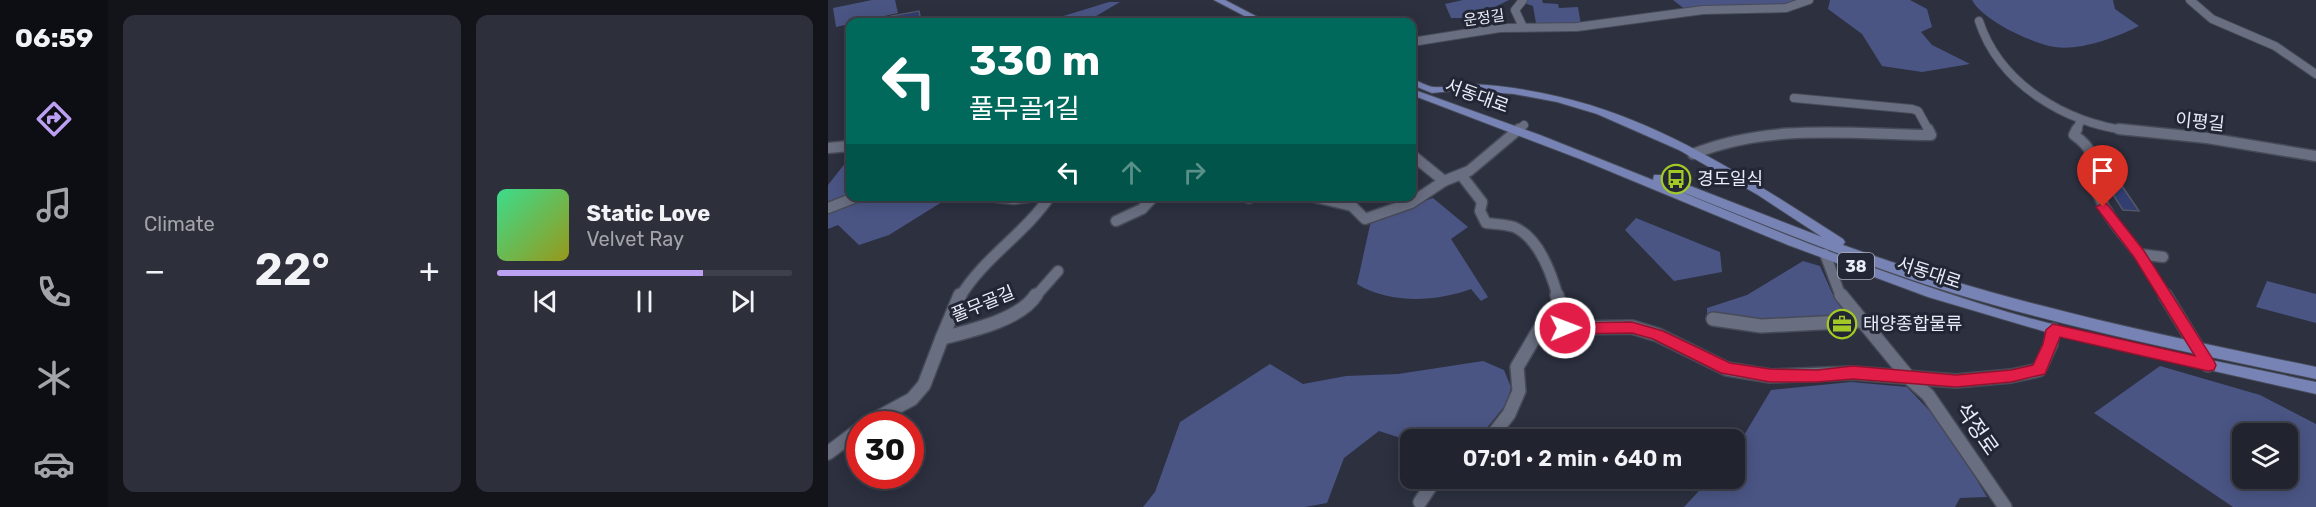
<!DOCTYPE html>
<meta charset="utf-8">
<style>
body{margin:0;font-family:Rubik,"Noto Sans KR",sans-serif;background:#2d303b;color:#f1f3f6;height:100vh;display:flex;flex-direction:column;font-size:22px;white-space:nowrap}
*{box-sizing:border-box;margin:0}
p{font-size:20px;color:#a2a4aa}
.icon{flex:none;width:33px;height:33px;fill:none;stroke:currentColor;stroke-width:2;stroke-linecap:round;stroke-linejoin:round}
.map{position:relative;flex:1;overflow:hidden}
.sheet{display:flex;flex-direction:column;gap:15px;padding:15px;background:#12141a;width:720px}
.sheet>*{flex:none}
.hud{position:absolute;left:18px;top:18px;width:570px;height:183px;border-radius:12px;box-shadow:0 3px 15px #0003,0 0 0 2px #3e414b;background:#00695c;color:#fff;overflow:hidden}
.controls{position:absolute;left:1404px;top:423px;display:grid;gap:12px}
.controls a{display:grid;place-items:center;width:66px;height:66px;border-radius:12px;background:#21242f;box-shadow:0 3px 15px #0003,0 0 0 2px #3e414b;font-size:30px}
.speed{position:absolute;left:18px;top:411px;display:flex;gap:12px;font-size:30px;font-weight:700;text-align:center}
.speed>*{display:grid;place-content:center;width:78px;height:78px;border-radius:50%;background:#21242f;box-shadow:0 3px 15px #0003,0 0 0 2px #3e414b;line-height:1}
.speed .limit{border:9px solid #d22;background:#fff;color:#111}
.pin{position:absolute;display:grid;place-items:center;width:51px;height:51px;color:#fff;margin:-62px -26px;border-radius:50% 50% 50% 0;rotate:-45deg;box-shadow:0 0 6px #0007}
.pin .icon{rotate:45deg}
.me{position:absolute;width:66px;margin:-33px;rotate:89deg;stroke-linejoin:round;filter:drop-shadow(0 0 4px #0008)}
.turn{display:flex;align-items:center;gap:21px;height:126px;padding:0 24px;font-size:27px}
.turn .icon{width:78px;height:78px;stroke-width:2.5}
.turn b{display:block;font-size:42px;line-height:51px}
.lanes{display:flex;align-items:center;height:57px;padding:0 24px;background:#0003;justify-content:center;gap:30px;direction:ltr}
.lanes .off{opacity:.35}
.big{font-size:45px;font-weight:600;line-height:1.1}
.sheet .tile{flex:1;display:flex;flex-direction:column;justify-content:center;gap:9px;min-width:0;padding:0 21px;border-radius:12px;background:#2d303b}
.song{display:flex;align-items:center;gap:18px}
.cover{width:72px;height:72px;border-radius:9px;background:linear-gradient(135deg,hsl(150 70% 55%),hsl(60 70% 35%))}
.played{height:6px;border-radius:3px;background:linear-gradient(90deg,#bca0f2 70%,#3e414b 70%)}
.keys{display:flex;justify-content:space-around;direction:ltr}
.heat{display:flex;justify-content:space-between;align-items:center;font-size:33px;direction:ltr}
.sheet .tiles{flex:1;display:grid;gap:15px;grid-template-columns:repeat(2,1fr)}
.trip{position:absolute;left:572px;top:429px;width:345px;height:60px;border-radius:12px;background:#21242f;box-shadow:0 3px 15px #0003,0 0 0 2px #3e414b;font-weight:600;line-height:60px;text-align:center}
main{display:flex;flex:1;min-height:0}
.tabs{display:flex;flex-direction:column;width:108px;justify-content:space-around;align-items:center;background:#0d0e13;color:#a2a4aa}
.tabs .icon{width:42px;height:42px}
.tabs .current{color:#bca0f2}
.tabs b{font-size:27px;color:#f1f3f6}
.map>svg:first-child{display:block}
.green{fill:#4a5584;fill-rule:evenodd}
.building{fill:#323d70;stroke:#535869;stroke-width:1.5}
.lines{fill:none;stroke-linecap:round;stroke-linejoin:round}
.minor-far2-casing{stroke:#474b58;stroke-width:10}
.minor-far1-casing{stroke:#474b58;stroke-width:13}
.minor-casing{stroke:#474b58;stroke-width:16}
.major-casing{stroke:#474b58;stroke-width:2}
.minor-far2{stroke:#696e80;stroke-width:8}
.minor-far1{stroke:#696e80;stroke-width:10}
.minor{stroke:#696e80;stroke-width:13}
.major{fill:#7683b4;fill-rule:evenodd}
.route{fill:#e11d48;stroke:#92132f;stroke-width:1.5}
.labels{text-anchor:middle;stroke-width:6;stroke-linejoin:round;paint-order:stroke}
.far-street-label{font-size:15px;fill:#eaedf8;stroke:#222635}
.shield{fill:#222635;stroke:#aeb1be;stroke-width:1.5}
.shield-label{font-size:16px;font-weight:bold;fill:#eaedf8}
.street-label{font-size:18px;fill:#eaedf8;stroke:#222635}
.poi-label{font-size:18px;fill:#eaedf8;stroke:#222635;text-anchor:start}
.near-street-label{font-size:21px;fill:#eaedf8;stroke:#222635}
</style>
<main>
<nav class="tabs">
<b>06:59</b>
<svg class="icon current" aria-label="directions" viewBox="0 0 24 24"><path d="M12 3l9 9-9 9-9-9zM9 14v-3h6M13 9l2 2-2 2"/></svg>
<svg class="icon" aria-label="music" viewBox="0 0 24 24"><path d="M9 18V5l10-2v13"/><circle cx="6" cy="18" r="3"/><circle cx="16" cy="16" r="3"/></svg>
<svg class="icon" aria-label="phone" viewBox="0 0 24 24"><path d="M5 4h4l2 5-3 2q2 4 5 5l2-3 5 2v4C11 20 4 13 5 4z"/></svg>
<svg class="icon" aria-label="climate" viewBox="0 0 24 24"><path d="M12 3v18M4 7l16 10M4 17L20 7"/></svg>
<svg class="icon" aria-label="car" viewBox="0 0 24 24"><path d="M5 17H2v-5l4-1 3-4h7l3 4 3 1v5h-3M9 17h6M6 11h13"/><circle cx="7" cy="17" r="2"/><circle cx="17" cy="17" r="2"/></svg>
</nav>
<section class="sheet">
<div class="tiles">
<div class="tile"><p>Climate</p>
<div class="heat"><a>−</a><b class="big">22°</b><a>+</a></div>
</div>
<div class="tile">
<div class="song"><i class="cover"></i><div><b>Static Love</b><p>Velvet Ray</p></div></div>
<div class="played"></div>
<div class="keys"><svg class="icon" aria-label="previous" viewBox="0 0 24 24"><path d="M18 5L8 12l10 7zM5 5v14"/></svg><svg class="icon" aria-label="pause" viewBox="0 0 24 24"><path d="M8 5v14M16 5v14"/></svg><svg class="icon" aria-label="next" viewBox="0 0 24 24"><path d="M6 5l10 7-10 7zM19 5v14"/></svg></div>
</div>
</div>
</section>
<div class="map">
<svg width="1488" height="507" viewBox="0 0 1488 507">
<rect width="100%" height="100%" fill="#2c303f"/>
<g class="green">
<path d="M 44,0 L 67,0 L 70,13 L 8,27 L 5,8 Z"/>
<path d="M 635,0 L 681,0 L 669,6 L 659,18 L 623,18 L 617,4 Z"/>
<path d="M 698,0 L 714,0 L 715,3 L 730,4 L 731,8 L 750,7 L 753,25 L 709,29 L 705,6 L 696,3 Z"/>
<path d="M 845,0 L 975,0 L 957,6 L 858,10 Z"/>
<path d="M 1002,0 L 1082,0 L 1099,9 L 1104,27 L 1093,32 L 1104,45 L 1142,64 L 1094,72 L 1054,66 L 1034,34 L 1000,9 Z"/>
<path d="M 1144,0 L 1285,0 L 1287,9 L 1311,26 C 1290,37 1252,51 1227,47 C 1205,44 1154,20 1144,0 Z"/>
<path d="M 281,2 L 292,2 L 258,22 L 216,22 Z"/>
<path d="M 22,157 L 22,196 L 122,197 L 61,235 L 31,245 L 10,225 L 0,229 L 0,185 Z"/>
<path d="M 605,198 L 640,227 L 623,239 L 660,297 L 653,301 L 643,289 C 608,302 561,304 529,284 L 542,225 L 547,219 Z"/>
<path d="M 808,218 L 892,252 L 894,272 L 846,281 L 797,230 Z"/>
<path d="M 975,261 L 992,266 L 1005,295 L 1018,315 L 932,321 L 879,314 L 879,308 L 919,295 Z"/>
<path d="M 1439,281 L 1488,294 L 1488,323 L 1428,307 Z"/>
<path d="M 655,361 L 676,370 L 683,387 L 679,403 L 650,439 L 582,441 L 551,431 L 516,458 L 499,503 L 477,507 L 315,507 L 327,492 L 352,422 L 442,364 L 475,384 L 518,376 L 570,374 Z"/>
<path d="M 1332,366 L 1432,395 L 1488,424 L 1488,507 L 1405,507 L 1266,413 ZM 1414,434 L 1460,434 L 1460,478 L 1414,478 Z"/>
<path d="M 1023,382 L 1079,387 L 1117,427 L 1159,497 L 1132,498 L 1127,507 L 856,507 L 882,479 L 906,478 L 906,452 L 943,390 Z"/>
</g>
<g class="building">
<path d="M 91,11 L 93,22 L 64,22 L 63,16 Z"/>
<path d="M 1273,176 L 1288,177 L 1311,211 L 1295,210 Z"/>
</g>
<g class="lines">
<g class="minor-far2-casing">
<g id="minor-far2">
<path d="M 695,0 L 687,10 L 695,27"/>
<path d="M 1362,0 L 1384,19 L 1447,46 L 1488,74"/>
<path d="M 1151,21 C 1172,85 1238,123 1302,131"/>
<path d="M 584,42 L 672,28 L 749,27 L 875,10 L 958,8 L 981,0"/>
<path d="M 966,98 L 1084,109 L 1090,111 L 1101,131"/>
<path d="M 689,131 L 696,125"/>
<path d="M 1248,131 L 1253,120"/>
</g>
</g>
<g class="minor-far1-casing">
<g id="minor-far1">
<path d="M 1249,129 L 1246,135 C 1276,156 1258,167 1271,196 C 1280,218 1297,236 1311,254"/>
<path d="M 1291,129 L 1379,138 L 1488,156"/>
<path d="M 0,148 L 22,146"/>
<path d="M 865,154 C 942,123 1022,134 1103,135 L 1100,129"/>
<path d="M 584,155 L 616,181 L 641,171 L 691,129"/>
<path d="M 634,176 L 654,202 L 652,211 L 658,223 C 667,224 677,224 686,227 C 711,238 723,272 730,297"/>
<path d="M 161,196 L 186,199 L 206,196"/>
<path d="M 482,196 L 524,206 L 537,219 L 583,203 L 616,181"/>
<path d="M 421,198 L 425,196"/>
<path d="M 0,208 L 31,196"/>
<path d="M 288,221 L 314,209 L 326,196"/>
<path d="M 997,254 L 1013,297"/>
<path d="M 1335,257 L 1311,254 L 1338,297"/>
<path d="M 132,297 C 156,257 197,234 222,196"/>
<path d="M 207,297 L 230,271"/>
</g>
</g>
<g class="minor-casing">
<g id="minor">
<path d="M 132,295 L 114,338 C 142,331 192,320 208,295"/>
<path d="M 1013,295 L 1082,379 L 1100,395 L 1177,507"/>
<path d="M 1337,295 L 1380,365"/>
<path d="M 885,319 L 933,326 L 1032,321"/>
<path d="M 737,328 L 804,327 L 830,335 L 899,369 L 942,376 L 1025,373 L 1128,381 L 1183,376 L 1211,370 L 1223,344 L 1225,330"/>
<path d="M 38,424 L 84,399 L 96,385 L 114,338"/>
<path d="M 661,440 L 681,414 L 691,391 L 689,367 L 712,328 L 737,328 L 729,295"/>
<path d="M 0,453 L 32,429"/>
<path d="M 592,502 L 608,478"/>
</g>
</g>
<g class="major-casing">
<g id="major">
<path d="M 386,0 L 397,0 L 439,22 L 428,22 Z"/>
<path d="M 584,79 C 591,81 598,86 605,87 C 617,88 630,84 642,84 C 672,85 702,90 732,97 C 835,121 926,182 1015,239 L 1017,242 L 1015,245 C 1169,301 1328,334 1488,367 L 1488,379 C 1366,354 1244,329 1125,293 C 1027,263 933,223 839,186 C 942,229 1046,271 1153,304 C 1262,338 1376,358 1488,382 L 1488,394 L 1235,337 L 1100,297 L 960,245 L 752,159 L 584,95 L 584,89 L 712,135 L 825,180 L 826,175 L 834,175 L 994,237 L 930,195 L 851,150 L 769,114 L 729,102 L 686,94 L 634,90 L 604,93 L 584,85 Z"/>
</g>
</g>
<use href="#minor-far2" class="minor-far2"/>
<use href="#minor-far1" class="minor-far1"/>
<use href="#minor" class="minor"/>
<use href="#major" class="major"/>
</g>
<path class="route" d="M 1275,203 L 1279,204 L 1316,251 L 1386,361 L 1388,365 L 1386,370 L 1380,371 L 1232,337 L 1217,374 L 1183,382 L 1128,387 L 1025,379 L 989,382 L 942,382 L 893,373 L 825,339 L 804,333 L 737,334 L 730,328 L 737,323 L 804,322 L 835,331 L 902,363 L 942,369 L 989,370 L 1025,366 L 1128,375 L 1183,370 L 1205,365 L 1215,344 L 1218,330 L 1225,324 L 1367,356 L 1306,257 L 1268,207 Z"/>
<defs>
<g id="bus-ring" transform="scale(1.5)"><circle r="9.5" fill="#222635" stroke="#a3c926" stroke-width="1.5"/><path d="M-5-6H5V4H4V6H2V4H-2V6H-4V4H-5ZM-3.5-4V0h7V-4ZM-3.5 1.2v1.5H-2V1.2ZM2 1.2v1.5H3.5V1.2Z" fill="#a3c926"/></g>
<g id="office-ring" transform="scale(1.5)"><circle r="9.5" fill="#222635" stroke="#a3c926" stroke-width="1.5"/><path d="M-6-3h4V-5.5h4V-3h4V5H-6ZM-1-4.5V-3h2v-1.5ZM-6 0V1H6V0Z" fill="#a3c926"/></g>
</defs>
<g fill-rule="evenodd">
<use href="#bus-ring" x="848" y="179"/>
<use href="#office-ring" x="1014" y="324"/>
</g>
<g class="labels">
<g class="far-street-label">
<text transform="translate(656 18) rotate(-8)" y="5">운정길</text>
</g>
<rect class="shield" x="1010" y="253" width="36" height="26" rx="4.5"/>
<g class="shield-label">
<text x="1028" y="272">38</text>
</g>
<g class="street-label">
<text transform="translate(649 96) rotate(20)" y="6">서동대로</text>
<text transform="translate(1372 122) rotate(6)" y="6">이평길</text>
<text transform="translate(1101 273) rotate(18)" y="6">서동대로</text>
<text transform="translate(155 304) rotate(-22)" y="6">풀무골길</text>
</g>
<g class="poi-label">
<text x="869" y="185">경도일식</text>
<text x="1035" y="330">태양종합물류</text>
</g>
<g class="near-street-label">
<text transform="translate(1149 429) rotate(55)" y="7">석정로</text>
</g>
</g>
</svg>
<div class="controls">
<a><svg class="icon" aria-label="layers" viewBox="0 0 24 24"><path d="M12 4l9 5-9 5-9-5zM3 14l9 5 9-5"/></svg></a>
</div>
<div class="speed"><div class="limit">30</div></div>
<div class="pin" style="left:1275px;top:207px;background:#d93025"><svg class="icon" aria-label="arrive" viewBox="0 0 24 24"><path d="M6 21V4h12l-3 4 3 4H6"/></svg></div>
<svg class="me" style="left:737px;top:328px" viewBox="-20 -20 40 40"><circle r="17" fill="#e11d48" stroke="#fff" stroke-width="3"/><path d="M0-11L8 9 0 5-8 9z" fill="#fff"/></svg>
<div class="trip">07:01 · 2 min · 640 m</div>
<div class="hud">
<div class="turn"><svg class="icon" aria-label="left" viewBox="0 0 24 24"><path d="M17 20v-9H6M10 6l-5 5 5 5"/></svg><div><b>330 m</b>풀무골1길</div></div>
<div class="lanes"><svg class="icon" aria-label="left" viewBox="0 0 24 24"><path d="M17 20v-9H6M10 6l-5 5 5 5"/></svg><svg class="icon off" aria-label="ahead" viewBox="0 0 24 24"><path d="M12 20V5M6 11l6-6 6 6"/></svg><svg class="icon off" aria-label="right" viewBox="0 0 24 24"><path d="M7 20v-9h11M14 6l5 5-5 5"/></svg></div>
</div>
</div>
</main>
